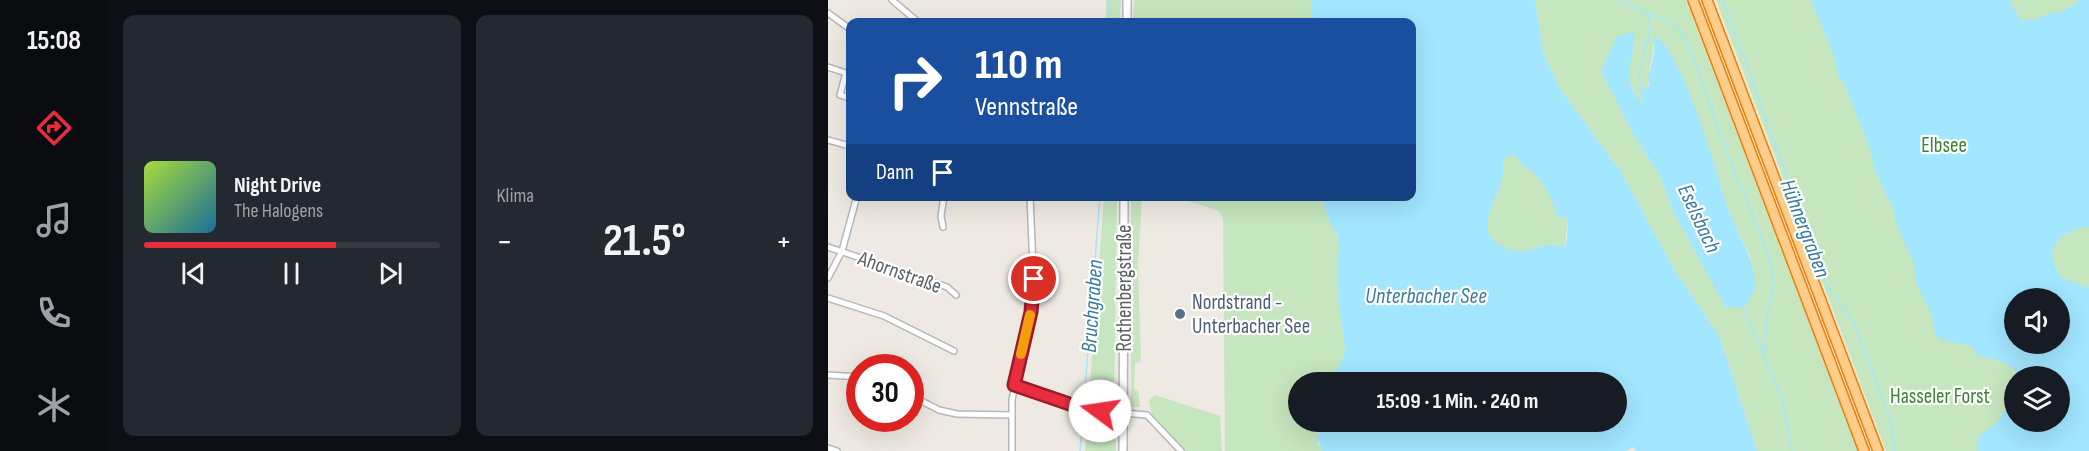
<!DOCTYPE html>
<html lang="de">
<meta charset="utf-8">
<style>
body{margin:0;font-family:"Sofia Sans Condensed",sans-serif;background:#242831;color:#f1f3f6;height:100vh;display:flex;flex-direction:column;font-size:22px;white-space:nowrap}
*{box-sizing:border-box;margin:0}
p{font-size:20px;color:#9ea1a6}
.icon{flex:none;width:33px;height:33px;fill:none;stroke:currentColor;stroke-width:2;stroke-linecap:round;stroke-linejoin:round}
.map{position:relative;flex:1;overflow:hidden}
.details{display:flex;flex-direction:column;gap:15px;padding:15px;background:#0d0f14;width:720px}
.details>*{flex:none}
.top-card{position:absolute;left:18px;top:18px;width:570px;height:183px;border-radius:12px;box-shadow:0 6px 24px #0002;background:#1a4fa0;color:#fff;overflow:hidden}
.tools{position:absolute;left:1176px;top:288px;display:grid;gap:12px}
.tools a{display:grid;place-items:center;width:66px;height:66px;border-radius:50%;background:#171b24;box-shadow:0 6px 24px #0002;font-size:30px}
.speed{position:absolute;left:18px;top:354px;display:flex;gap:12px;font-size:30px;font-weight:700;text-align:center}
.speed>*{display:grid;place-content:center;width:78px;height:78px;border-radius:50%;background:#171b24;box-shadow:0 6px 24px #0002;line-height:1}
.speed .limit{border:9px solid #d22;background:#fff;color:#111}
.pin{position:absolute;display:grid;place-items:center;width:51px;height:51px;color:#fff;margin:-26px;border:3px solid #fff;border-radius:50%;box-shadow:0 2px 6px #0007}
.me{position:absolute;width:66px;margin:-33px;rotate:284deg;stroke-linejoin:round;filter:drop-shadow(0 0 4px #0008)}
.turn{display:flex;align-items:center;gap:21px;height:126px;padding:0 30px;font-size:27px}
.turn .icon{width:78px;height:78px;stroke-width:2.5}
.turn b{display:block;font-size:42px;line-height:51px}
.then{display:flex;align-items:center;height:57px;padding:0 30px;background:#0003;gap:12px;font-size:22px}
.big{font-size:45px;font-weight:700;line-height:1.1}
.details .card{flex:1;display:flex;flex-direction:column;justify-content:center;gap:9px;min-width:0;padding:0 21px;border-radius:12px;background:#242831}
.song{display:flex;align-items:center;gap:18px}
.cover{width:72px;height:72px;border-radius:9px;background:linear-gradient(135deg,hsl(80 70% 55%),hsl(200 70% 35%))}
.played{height:6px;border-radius:3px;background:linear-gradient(90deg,#ea2d3e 65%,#363941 65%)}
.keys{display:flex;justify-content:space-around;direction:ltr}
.heat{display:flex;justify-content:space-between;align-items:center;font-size:33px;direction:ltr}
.details .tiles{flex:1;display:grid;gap:15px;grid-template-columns:repeat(2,1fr)}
.trip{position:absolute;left:460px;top:372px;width:339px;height:60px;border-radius:30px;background:#171b24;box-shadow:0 6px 24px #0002;font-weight:700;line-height:60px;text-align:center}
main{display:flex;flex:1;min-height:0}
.dock{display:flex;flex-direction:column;width:108px;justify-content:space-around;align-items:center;background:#090b0e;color:#9ea1a6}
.dock .icon{width:42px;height:42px}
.dock .selected{color:#ea2d3e}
.dock b{font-size:27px;color:#f1f3f6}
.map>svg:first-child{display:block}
.green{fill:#c6e6bf;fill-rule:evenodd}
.water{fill:#a2e6ff;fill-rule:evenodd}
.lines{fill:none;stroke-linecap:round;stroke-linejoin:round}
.stream{stroke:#a2e6ff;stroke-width:1.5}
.street-casing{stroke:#b4b7bb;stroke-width:8}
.secondary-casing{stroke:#b2b8bb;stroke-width:10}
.highway-casing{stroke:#f17e00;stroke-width:12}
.street{stroke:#fff;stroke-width:5}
.secondary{stroke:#fff;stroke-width:7}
.highway{stroke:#fecd8b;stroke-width:9}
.route-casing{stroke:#981d28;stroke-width:15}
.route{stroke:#ea2d3e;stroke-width:10}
.slow{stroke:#f59e0b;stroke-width:10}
.service-dot{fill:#5c6f8a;stroke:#fff;stroke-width:2}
.labels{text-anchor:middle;stroke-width:4.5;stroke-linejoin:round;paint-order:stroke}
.park-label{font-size:21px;fill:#3d8333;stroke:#fff}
.street-label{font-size:21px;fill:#5b6164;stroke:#fff}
.service-label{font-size:21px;fill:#4e5e75;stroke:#fff;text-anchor:start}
.water-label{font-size:22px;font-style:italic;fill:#397ca0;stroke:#fff}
</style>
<main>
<nav class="dock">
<b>15:08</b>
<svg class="icon selected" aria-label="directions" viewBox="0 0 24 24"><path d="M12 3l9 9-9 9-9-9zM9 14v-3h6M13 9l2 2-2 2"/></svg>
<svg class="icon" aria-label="music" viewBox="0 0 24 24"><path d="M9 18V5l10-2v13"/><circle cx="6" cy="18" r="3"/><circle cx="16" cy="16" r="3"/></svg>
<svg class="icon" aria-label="phone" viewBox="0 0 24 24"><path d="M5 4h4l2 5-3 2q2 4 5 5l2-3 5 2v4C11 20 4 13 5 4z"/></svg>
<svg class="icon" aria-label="climate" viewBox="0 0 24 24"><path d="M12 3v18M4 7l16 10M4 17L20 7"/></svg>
</nav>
<section class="details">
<div class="tiles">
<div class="card">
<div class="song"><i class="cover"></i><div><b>Night Drive</b><p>The Halogens</p></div></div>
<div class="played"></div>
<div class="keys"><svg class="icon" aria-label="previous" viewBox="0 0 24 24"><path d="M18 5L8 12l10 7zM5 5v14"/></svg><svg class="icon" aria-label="pause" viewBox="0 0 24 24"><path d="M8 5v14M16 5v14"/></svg><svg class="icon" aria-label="next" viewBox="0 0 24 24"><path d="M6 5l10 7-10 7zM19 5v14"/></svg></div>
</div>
<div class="card"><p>Klima</p>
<div class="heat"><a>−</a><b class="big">21.5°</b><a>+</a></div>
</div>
</div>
</section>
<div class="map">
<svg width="1261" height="451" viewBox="0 0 1261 451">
<rect width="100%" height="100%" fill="#eeeae3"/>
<g class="green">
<path d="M 278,0 L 293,0 L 292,22 L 278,22 Z"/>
<path d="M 306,0 L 483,0 L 484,15 L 487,22 L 305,22 Z"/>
<path d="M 707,0 L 858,0 L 1030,451 L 929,451 L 891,336 L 846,269 L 793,172 L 733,90 L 715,52 ZM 825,43 L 862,96 L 904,218 L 923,259 L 915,308 L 897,306 L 844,209 L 833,178 L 805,134 L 773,71 L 802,58 C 798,77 804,91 816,106 C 820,93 820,85 821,72 C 822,62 826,54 825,43 Z"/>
<path d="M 888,0 L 1261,0 L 1261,451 L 1058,451 ZM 1186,298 L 1232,298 L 1232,344 L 1186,344 ZM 1186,376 L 1232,376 L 1232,422 L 1186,422 Z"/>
<path d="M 686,155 L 692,159 L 698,169 L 706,172 L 722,194 L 728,205 L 728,212 L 733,217 L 737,217 L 740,220 L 737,245 C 730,248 727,244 719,245 C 708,246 701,254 688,251 C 642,239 662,213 673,183 C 676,175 675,167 676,160 L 678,157 Z"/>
<path d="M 276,197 L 289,197 L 286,408 L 273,407 L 274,385 L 262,384 Z"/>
<path d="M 303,197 L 314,197 L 310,266 L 313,361 L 307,364 L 306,389 L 310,390 L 312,407 L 303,407 Z"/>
<path d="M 348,197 L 493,197 L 503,225 L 508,232 L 511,247 L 509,271 L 511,307 L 517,348 L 516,357 L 506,374 L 504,382 L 471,382 L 471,422 L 496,422 L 495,427 L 490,432 L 490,443 L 494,451 L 397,451 L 395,219 L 391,211 Z"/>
<path d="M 327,395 L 392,416 L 394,451 L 356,451 L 324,416 L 321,400 Z"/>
<path d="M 260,414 L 285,416 L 288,420 L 288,451 L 257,451 Z"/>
</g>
<g class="water">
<path d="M 483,0 L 707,0 L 715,52 L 733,90 L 793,172 L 846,269 L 891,336 L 929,451 L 808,451 L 805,447 L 798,451 L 494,451 L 489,437 L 496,422 L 789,422 L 789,382 L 504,382 L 506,373 L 516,357 L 517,348 L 511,307 L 509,271 L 511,247 L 508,232 L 503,225 L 493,197 L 584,196 L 584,22 L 487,22 L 484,15 ZM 686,155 C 691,159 692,162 696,166 C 699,170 704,170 707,174 C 718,187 726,201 729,217 L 737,217 L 740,220 L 739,239 L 737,245 C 730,248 726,244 719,245 C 707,246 701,254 688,251 C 642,239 663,213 673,183 C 676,175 675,167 676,160 L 678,157 Z"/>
<path d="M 983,0 L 1181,0 L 1193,20 L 1205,20 L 1225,12 L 1234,12 L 1252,0 L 1261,0 L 1261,226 C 1231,233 1213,247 1233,277 L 1261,288 L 1261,451 L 1149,451 C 1148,430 1159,434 1170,421 C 1176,413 1181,404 1186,396 L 1186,422 L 1232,422 L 1232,376 L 1190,376 C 1185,361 1162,359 1149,355 L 1144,346 L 1119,341 L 1112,339 L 1107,334 L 1104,315 L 1089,285 L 1086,264 L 1069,226 L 1066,211 L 1046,169 L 1044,155 L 1017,85 L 1011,77 L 1006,57 ZM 1186,298 L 1232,298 L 1232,344 L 1186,344 Z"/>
<path d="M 806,31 C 809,63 788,72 815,104 L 813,90 L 821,86 L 820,77 L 826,53 L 826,36 C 836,42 841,49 846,60 C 871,106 885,165 903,215 C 911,237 924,256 927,280 C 928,291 923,300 915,308 L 897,307 L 844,209 L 833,178 L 805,134 L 773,71 L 789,37 Z"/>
</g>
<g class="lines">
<g class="stream">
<path d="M 791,0 L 819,13 L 823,28 L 811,75 L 813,90"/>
<path d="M 895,0 L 998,283 L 1026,323 L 1062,418 L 1067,451"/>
<path d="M 820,13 C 839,21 848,23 859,41 L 910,183 L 917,196 L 942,261 L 946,282 L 940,312 L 936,354"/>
<path d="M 281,22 L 281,0"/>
<path d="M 914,306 L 954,397 L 964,451"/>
<path d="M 252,451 L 272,196"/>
</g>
<g class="street-casing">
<g id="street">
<path d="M 64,0 L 90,22"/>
<path d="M 0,13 L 22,29"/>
<path d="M 0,67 L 18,73 L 12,95 L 22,98"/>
<path d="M 0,140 L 22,146"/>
<path d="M 115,227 L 113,216 L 116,196"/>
<path d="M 0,247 L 119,287 L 128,295"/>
<path d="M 0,278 L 14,251 L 29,196"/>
<path d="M 0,298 L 56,316 L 126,351"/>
<path d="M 0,375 L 32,377"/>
<path d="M 186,385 L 193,386 L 259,410 L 319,415 L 353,451"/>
<path d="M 82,395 L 111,410 L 129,414 L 183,415"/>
<path d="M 0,448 L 9,451"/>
<path d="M 184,451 L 184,400 L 206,292 L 202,196"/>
</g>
</g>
<g class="secondary-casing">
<g id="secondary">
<path d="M 299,22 L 299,0"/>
<path d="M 295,451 L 296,196"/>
</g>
</g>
<g class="highway-casing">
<g id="highway">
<path d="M 865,0 L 1036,451"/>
<path d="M 879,0 L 1050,451"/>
</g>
</g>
<use href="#street" class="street"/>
<use href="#secondary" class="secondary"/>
<use href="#highway" class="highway"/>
</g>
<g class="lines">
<g class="route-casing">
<path id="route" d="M 206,279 L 203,312 L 186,385 L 259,410 L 272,411"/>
</g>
<use href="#route" class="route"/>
<path class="slow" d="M 193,354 L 202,315"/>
</g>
<circle class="service-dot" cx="352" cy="314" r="6"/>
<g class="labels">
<g class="park-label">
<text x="1116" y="152">Elbsee</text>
<text x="1112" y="403">Hasseler Forst</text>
</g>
<g class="street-label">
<text transform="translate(72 272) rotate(20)" y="7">Ahornstraße</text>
<text transform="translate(296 288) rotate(-90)" y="7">Rothenbergstraße</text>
</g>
<g class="service-label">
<text x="364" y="309">Nordstrand -<tspan x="364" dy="24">Unterbacher See</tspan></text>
</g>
<g class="water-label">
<text transform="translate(872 218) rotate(65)" y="8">Eselsbach</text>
<text transform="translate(978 228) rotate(69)" y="8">Hühnergraben</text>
<text x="598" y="303">Unterbacher See</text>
<text transform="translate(263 306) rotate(-86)" y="8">Bruchgraben</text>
</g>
</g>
</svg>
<div class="tools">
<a><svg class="icon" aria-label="sound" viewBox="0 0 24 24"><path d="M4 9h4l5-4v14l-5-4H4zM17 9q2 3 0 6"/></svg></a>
<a><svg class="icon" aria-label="layers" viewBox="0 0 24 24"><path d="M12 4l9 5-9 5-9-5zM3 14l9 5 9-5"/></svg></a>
</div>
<div class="speed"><div class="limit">30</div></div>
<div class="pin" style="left:206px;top:279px;background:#d93025"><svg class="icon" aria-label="arrive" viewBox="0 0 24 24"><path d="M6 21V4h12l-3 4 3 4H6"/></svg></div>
<svg class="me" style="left:272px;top:411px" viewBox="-20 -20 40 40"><circle r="19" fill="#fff"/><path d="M0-13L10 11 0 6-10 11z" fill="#ea2d3e"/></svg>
<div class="trip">15:09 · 1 Min. · 240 m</div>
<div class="top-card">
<div class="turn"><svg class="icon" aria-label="right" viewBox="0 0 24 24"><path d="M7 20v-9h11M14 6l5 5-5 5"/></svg><div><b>110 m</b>Vennstraße</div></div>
<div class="then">Dann<svg class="icon" aria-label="arrive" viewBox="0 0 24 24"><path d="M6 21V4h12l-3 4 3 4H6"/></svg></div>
</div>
</div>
</main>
